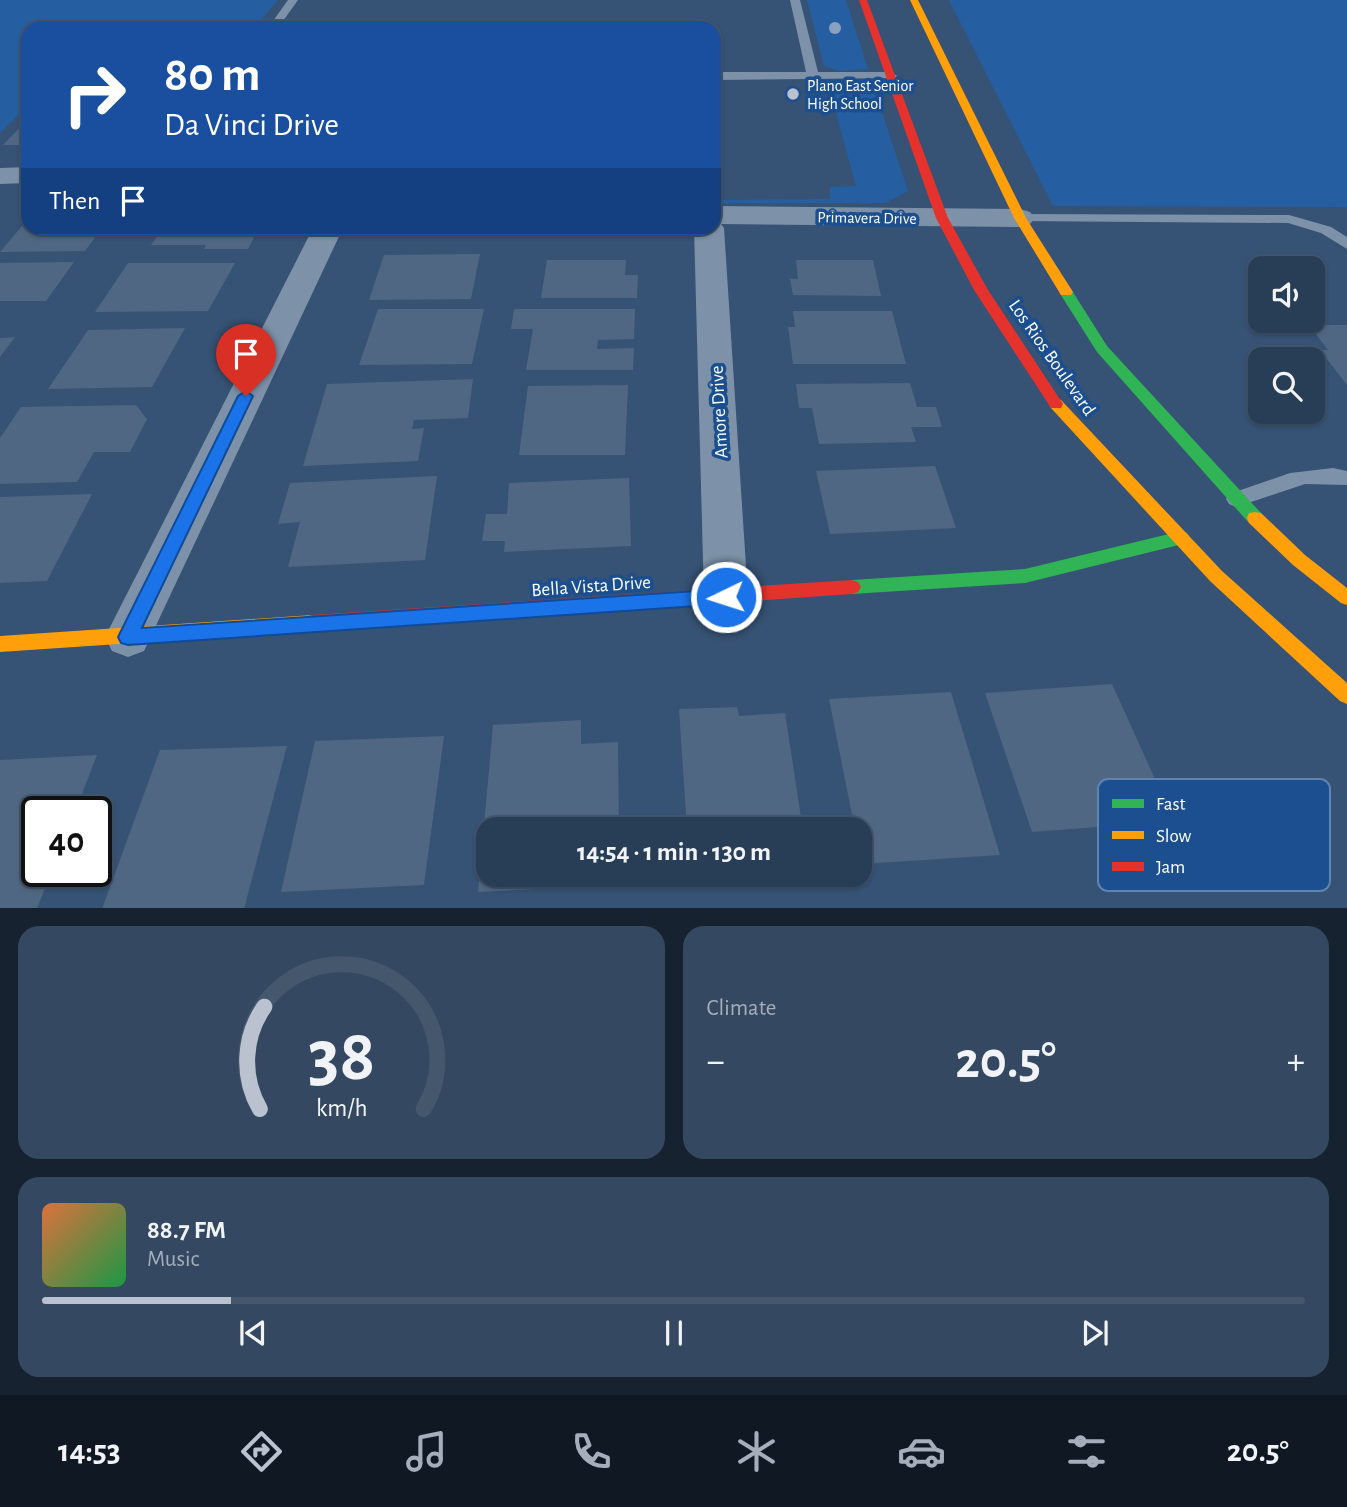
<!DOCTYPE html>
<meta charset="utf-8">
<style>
body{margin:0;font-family:"Alegreya Sans",sans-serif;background:#344961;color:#f1f3f6;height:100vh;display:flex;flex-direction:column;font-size:26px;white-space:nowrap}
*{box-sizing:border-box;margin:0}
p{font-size:23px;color:#a5aeba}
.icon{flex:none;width:38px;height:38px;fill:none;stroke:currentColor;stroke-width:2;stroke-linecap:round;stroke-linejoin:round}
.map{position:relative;height:908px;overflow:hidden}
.side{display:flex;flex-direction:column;gap:18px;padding:18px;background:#162230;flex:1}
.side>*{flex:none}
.guide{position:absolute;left:21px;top:21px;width:700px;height:214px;border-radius:21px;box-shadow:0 2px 5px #0004,0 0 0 2px #44576d;background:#1a4fa0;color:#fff;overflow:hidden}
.buttons{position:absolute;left:1248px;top:256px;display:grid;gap:14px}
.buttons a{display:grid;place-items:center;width:77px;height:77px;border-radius:14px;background:#283e57;box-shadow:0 2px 5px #0004,0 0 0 2px #44576d;font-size:35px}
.speed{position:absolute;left:21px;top:796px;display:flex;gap:14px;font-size:35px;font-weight:700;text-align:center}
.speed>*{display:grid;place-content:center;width:91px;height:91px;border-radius:50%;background:#283e57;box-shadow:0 2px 5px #0004,0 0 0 2px #44576d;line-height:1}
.speed .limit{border:4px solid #111;border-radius:10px;background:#fff;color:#111}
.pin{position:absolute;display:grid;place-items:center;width:60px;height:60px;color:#fff;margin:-72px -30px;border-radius:50% 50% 50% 0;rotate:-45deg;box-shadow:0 0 7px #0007}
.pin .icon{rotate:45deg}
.me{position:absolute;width:77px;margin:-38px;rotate:266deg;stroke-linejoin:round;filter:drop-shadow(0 0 5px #0008)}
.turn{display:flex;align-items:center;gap:24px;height:147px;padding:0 28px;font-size:32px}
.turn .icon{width:91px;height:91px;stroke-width:2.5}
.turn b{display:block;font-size:49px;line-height:60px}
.then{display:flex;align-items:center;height:66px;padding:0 28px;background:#0003;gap:14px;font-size:26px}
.big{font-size:52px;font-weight:700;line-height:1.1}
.side .tile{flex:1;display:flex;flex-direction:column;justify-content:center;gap:10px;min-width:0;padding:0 24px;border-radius:21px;background:#344961}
.side .dial{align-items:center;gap:0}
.dial svg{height:182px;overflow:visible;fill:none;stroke:#44576d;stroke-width:7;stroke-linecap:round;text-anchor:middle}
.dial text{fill:#f1f3f6;stroke:none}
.song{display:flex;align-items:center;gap:21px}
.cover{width:84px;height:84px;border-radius:10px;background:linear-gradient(135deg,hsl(20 70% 55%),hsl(140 70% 35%))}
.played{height:7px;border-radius:4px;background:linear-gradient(90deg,#b9c2ce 15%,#44576d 15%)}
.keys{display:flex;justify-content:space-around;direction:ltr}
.heat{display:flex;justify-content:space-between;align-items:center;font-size:38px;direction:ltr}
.side .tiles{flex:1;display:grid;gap:18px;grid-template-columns:1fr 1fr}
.tile:last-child{grid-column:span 2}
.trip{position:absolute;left:476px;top:817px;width:396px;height:70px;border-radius:21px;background:#283e57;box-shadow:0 2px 5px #0004,0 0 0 2px #44576d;font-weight:700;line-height:70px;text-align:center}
.dock{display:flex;height:112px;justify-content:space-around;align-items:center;background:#101923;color:#a5aeba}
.dock .icon{width:49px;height:49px}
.dock .active{color:#b9c2ce}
.dock b{font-size:32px;color:#f1f3f6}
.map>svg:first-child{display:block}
.green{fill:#265fa1}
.building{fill:#506783}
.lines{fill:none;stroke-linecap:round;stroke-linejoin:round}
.lane{fill:#7d92a8;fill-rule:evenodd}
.street{fill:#7d92a8;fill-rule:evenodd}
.fast{fill:#30b455;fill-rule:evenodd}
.slow{fill:#ff9f0a;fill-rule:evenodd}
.jam{fill:#e5322d;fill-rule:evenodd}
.tree{fill:#8aa2be}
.route{fill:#1a73e8;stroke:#114b97;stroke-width:2}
.poi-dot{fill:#b9c2ce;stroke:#1b4f8f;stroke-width:2.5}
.labels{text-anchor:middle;stroke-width:7;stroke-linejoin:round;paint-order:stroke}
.far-poi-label{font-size:16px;fill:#fff;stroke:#1b4f8f;text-anchor:start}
.far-street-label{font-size:16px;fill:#fff;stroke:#1b4f8f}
.street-label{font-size:19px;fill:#fff;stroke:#1b4f8f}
.key{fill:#1b4f8f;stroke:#5f84b1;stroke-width:2}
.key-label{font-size:19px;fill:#fff}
</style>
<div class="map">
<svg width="1347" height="909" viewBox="0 0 1347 909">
<rect width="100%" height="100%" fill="#365274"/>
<g class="green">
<path d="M 0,0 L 278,0 L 254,28 L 28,28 L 28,105 L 0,133 Z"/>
<path d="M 807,0 L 846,0 L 868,69 L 840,71 L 824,66 Z"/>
<path d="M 949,0 L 1347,0 L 1347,207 L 1053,206 Z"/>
<path d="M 810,83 L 873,85 L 908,191 L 886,203 L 714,203 L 714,200 L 830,199 L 830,187 L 856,186 L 829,88 L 810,87 Z"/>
</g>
<g class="building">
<path d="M 28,119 L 28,145 L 3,145 Z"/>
<path d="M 28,219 L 28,228 L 102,228 L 85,251 L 0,252 Z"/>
<path d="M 163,228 L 259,228 L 248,249 L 204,249 L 206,245 L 151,245 Z"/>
<path d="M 480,254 L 471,299 L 369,300 L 384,255 Z"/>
<path d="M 547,260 L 626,260 L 625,275 L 638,275 L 637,298 L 541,298 Z"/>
<path d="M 796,260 L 873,260 L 881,296 L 793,295 L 790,279 L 798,279 Z"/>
<path d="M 74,262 L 46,301 L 0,301 L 0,263 Z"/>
<path d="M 128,263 L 235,263 L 208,311 L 95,312 Z"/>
<path d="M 378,309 L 484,309 L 472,364 L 359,365 Z"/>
<path d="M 514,309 L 635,309 L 634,339 L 598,340 L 597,349 L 634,348 L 633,370 L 526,370 L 533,329 L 511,329 Z"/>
<path d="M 793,311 L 892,311 L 906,364 L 793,364 L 788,327 L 795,327 Z"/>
<path d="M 1309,325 L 1347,325 L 1347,385 L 1320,350 L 1328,350 Z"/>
<path d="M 185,328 L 152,387 L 48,389 L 88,330 Z"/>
<path d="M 15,337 L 0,357 L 0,338 Z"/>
<path d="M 473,379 L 468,418 L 414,420 L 412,429 L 424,428 L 418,461 L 303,466 L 327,384 Z"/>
<path d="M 910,383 L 917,407 L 936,407 L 942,427 L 911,427 L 916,442 L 819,444 L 812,408 L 799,408 L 796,384 Z"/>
<path d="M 628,385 L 625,455 L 519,455 L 528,386 Z"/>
<path d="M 136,405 L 147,419 L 130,452 L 94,452 L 77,482 L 0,484 L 0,438 L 21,407 Z"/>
<path d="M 935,466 L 956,528 L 830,534 L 816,471 Z"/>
<path d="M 437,476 L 425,560 L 288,567 L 300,522 L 278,524 L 290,483 Z"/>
<path d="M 629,478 L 631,546 L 504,552 L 505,541 L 482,541 L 486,514 L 507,514 L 509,483 Z"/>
<path d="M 92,494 L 47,581 L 0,583 L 0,497 Z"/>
<path d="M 1112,684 L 1174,821 L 1032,832 L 985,693 Z"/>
<path d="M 951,692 L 1000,855 L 862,864 L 859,830 L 855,830 L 829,699 Z"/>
<path d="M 737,707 L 739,716 L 785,713 L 803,830 L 687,830 L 679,709 Z"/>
<path d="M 581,720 L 581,744 L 618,742 L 619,830 L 488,830 L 488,875 L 620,875 L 620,885 L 478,892 L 493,725 Z"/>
<path d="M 444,736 L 424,885 L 281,892 L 315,741 Z"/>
<path d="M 287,746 L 244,909 L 102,909 L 160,750 Z"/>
<path d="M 97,755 L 75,812 L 37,812 L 37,872 L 51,872 L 37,909 L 0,909 L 0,760 Z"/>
</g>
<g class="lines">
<g class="lane">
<path d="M 288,0 L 298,0 L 278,28 L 268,28 Z"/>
<path d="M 790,0 L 800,0 L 818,72 L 891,72 L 897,76 L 895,78 L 714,80 L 714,72 L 806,72 Z"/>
<path d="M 1020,214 L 1289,215 L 1331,227 L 1347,237 L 1347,249 L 1321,233 L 1288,223 L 1015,221 L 1013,218 Z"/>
<path d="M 1333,468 L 1347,471 L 1347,485 L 1305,484 L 1236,507 L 1229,504 L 1226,499 L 1229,494 L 1290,473 Z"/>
</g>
<g class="street">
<path d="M 28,167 L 28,183 L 0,184 L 0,168 Z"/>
<path d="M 714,206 L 1020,209 L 1030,212 L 1035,218 L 1030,224 L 1020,227 L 721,224 L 724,228 L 748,597 L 742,610 L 726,615 L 710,610 L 704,597 L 694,228 L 714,228 Z"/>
<path d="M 313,228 L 343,228 L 144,651 L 128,657 L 112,651 L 105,637 Z"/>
</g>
<g class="fast">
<path d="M 1066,288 L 1071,289 L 1107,346 L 1261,513 L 1263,518 L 1261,523 L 1249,523 L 1097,352 L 1059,292 Z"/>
<path d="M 1181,531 L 1187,533 L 1190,538 L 1187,543 L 1025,583 L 852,594 L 846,592 L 843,587 L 846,582 L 852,580 L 1025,569 Z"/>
</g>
<g class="slow">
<path d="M 910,0 L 918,0 L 1026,218 L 1073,292 L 1071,295 L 1061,295 L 1014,218 Z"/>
<path d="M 1056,399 L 1061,400 L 1222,571 L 1347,683 L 1347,704 L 1340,701 L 1210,581 L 1051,408 L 1049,404 L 1051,400 Z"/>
<path d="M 1255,512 L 1261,513 L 1305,555 L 1347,588 L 1347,605 L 1341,603 L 1293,565 L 1249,523 L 1247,518 L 1249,513 Z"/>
<path d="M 312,615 L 319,617 L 321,623 L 319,629 L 312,631 L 0,652 L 0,636 Z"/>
</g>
<g class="jam">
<path d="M 859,0 L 867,0 L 948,218 L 988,290 L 1063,404 L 1061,408 L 1051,408 L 974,290 L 936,218 Z"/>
<path d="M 852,580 L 858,582 L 861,587 L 858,592 L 852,594 L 312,631 L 305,629 L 303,623 L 305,617 L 312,615 Z"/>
</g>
</g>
<circle class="tree" cx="835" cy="28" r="6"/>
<path class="route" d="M 246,391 L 253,396 L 142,628 L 726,589 L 736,597 L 726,604 L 128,645 L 121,643 L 118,637 L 121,631 L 238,396 Z"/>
<circle class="poi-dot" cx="793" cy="94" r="7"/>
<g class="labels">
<g class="far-poi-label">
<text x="807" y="91">Plano East Senior<tspan x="807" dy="18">High School</tspan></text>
</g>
<g class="far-street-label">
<text transform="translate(867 217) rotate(1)" y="6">Primavera Drive</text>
</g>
<g class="street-label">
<text transform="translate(1053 357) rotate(55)" y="7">Los Rios Boulevard</text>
<text transform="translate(718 412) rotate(-93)" y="7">Amore Drive</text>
<text transform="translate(591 585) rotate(-4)" y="7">Bella Vista Drive</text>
</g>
</g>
<rect x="1098" y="779" width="232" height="112" rx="10" class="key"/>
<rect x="1112" y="799" width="32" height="9" fill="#30b455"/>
<rect x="1112" y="831" width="32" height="8" fill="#ff9f0a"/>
<rect x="1112" y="862" width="32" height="9" fill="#e5322d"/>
<g class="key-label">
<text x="1156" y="810">Fast</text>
<text x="1156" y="842">Slow</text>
<text x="1156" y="873">Jam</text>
</g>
</svg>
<div class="buttons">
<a><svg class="icon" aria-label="sound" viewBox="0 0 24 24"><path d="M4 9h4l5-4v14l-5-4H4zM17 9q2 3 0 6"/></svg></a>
<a><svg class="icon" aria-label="search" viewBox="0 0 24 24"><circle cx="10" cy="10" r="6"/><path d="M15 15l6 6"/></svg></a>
</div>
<div class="speed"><div class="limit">40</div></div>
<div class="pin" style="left:246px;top:396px;background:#d93025"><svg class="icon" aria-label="arrive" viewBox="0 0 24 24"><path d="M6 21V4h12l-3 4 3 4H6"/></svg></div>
<svg class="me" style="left:726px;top:597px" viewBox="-20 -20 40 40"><circle r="17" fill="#1a73e8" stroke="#fff" stroke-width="3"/><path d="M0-11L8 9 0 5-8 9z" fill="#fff"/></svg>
<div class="trip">14:54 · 1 min · 130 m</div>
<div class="guide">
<div class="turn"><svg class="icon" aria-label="right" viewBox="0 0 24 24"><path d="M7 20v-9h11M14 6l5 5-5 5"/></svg><div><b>80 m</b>Da Vinci Drive</div></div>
<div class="then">Then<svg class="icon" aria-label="arrive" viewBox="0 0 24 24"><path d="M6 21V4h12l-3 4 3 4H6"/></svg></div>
</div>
</div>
<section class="side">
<div class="tiles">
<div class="tile dial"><svg viewBox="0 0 100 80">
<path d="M14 69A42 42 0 1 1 86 69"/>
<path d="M14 69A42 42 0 0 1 16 24" stroke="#b9c2ce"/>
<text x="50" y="56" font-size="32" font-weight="700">38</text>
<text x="50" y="72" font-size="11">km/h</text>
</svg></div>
<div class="tile"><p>Climate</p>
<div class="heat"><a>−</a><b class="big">20.5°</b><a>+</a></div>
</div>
<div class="tile">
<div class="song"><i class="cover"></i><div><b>88.7 FM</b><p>Music</p></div></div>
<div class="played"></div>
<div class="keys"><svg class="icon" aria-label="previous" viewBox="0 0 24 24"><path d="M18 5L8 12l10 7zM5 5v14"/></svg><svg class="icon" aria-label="pause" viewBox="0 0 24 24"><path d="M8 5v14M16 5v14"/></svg><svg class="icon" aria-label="next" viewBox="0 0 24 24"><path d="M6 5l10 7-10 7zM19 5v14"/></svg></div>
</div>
</div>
</section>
<nav class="dock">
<b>14:53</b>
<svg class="icon active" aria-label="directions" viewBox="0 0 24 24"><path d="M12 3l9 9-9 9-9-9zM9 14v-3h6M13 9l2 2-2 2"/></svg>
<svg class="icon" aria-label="music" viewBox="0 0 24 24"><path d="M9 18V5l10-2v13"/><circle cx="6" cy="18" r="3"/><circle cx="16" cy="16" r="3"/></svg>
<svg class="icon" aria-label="phone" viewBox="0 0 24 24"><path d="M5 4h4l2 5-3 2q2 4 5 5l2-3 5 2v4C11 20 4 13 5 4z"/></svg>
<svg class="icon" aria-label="climate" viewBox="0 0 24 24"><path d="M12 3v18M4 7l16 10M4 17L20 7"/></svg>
<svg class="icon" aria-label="car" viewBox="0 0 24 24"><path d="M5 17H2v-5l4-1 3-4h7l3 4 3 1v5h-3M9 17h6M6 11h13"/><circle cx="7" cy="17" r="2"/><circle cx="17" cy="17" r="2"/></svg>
<svg class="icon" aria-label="filters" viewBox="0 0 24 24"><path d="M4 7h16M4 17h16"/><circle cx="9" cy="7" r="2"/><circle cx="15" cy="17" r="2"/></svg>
<b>20.5°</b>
</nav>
